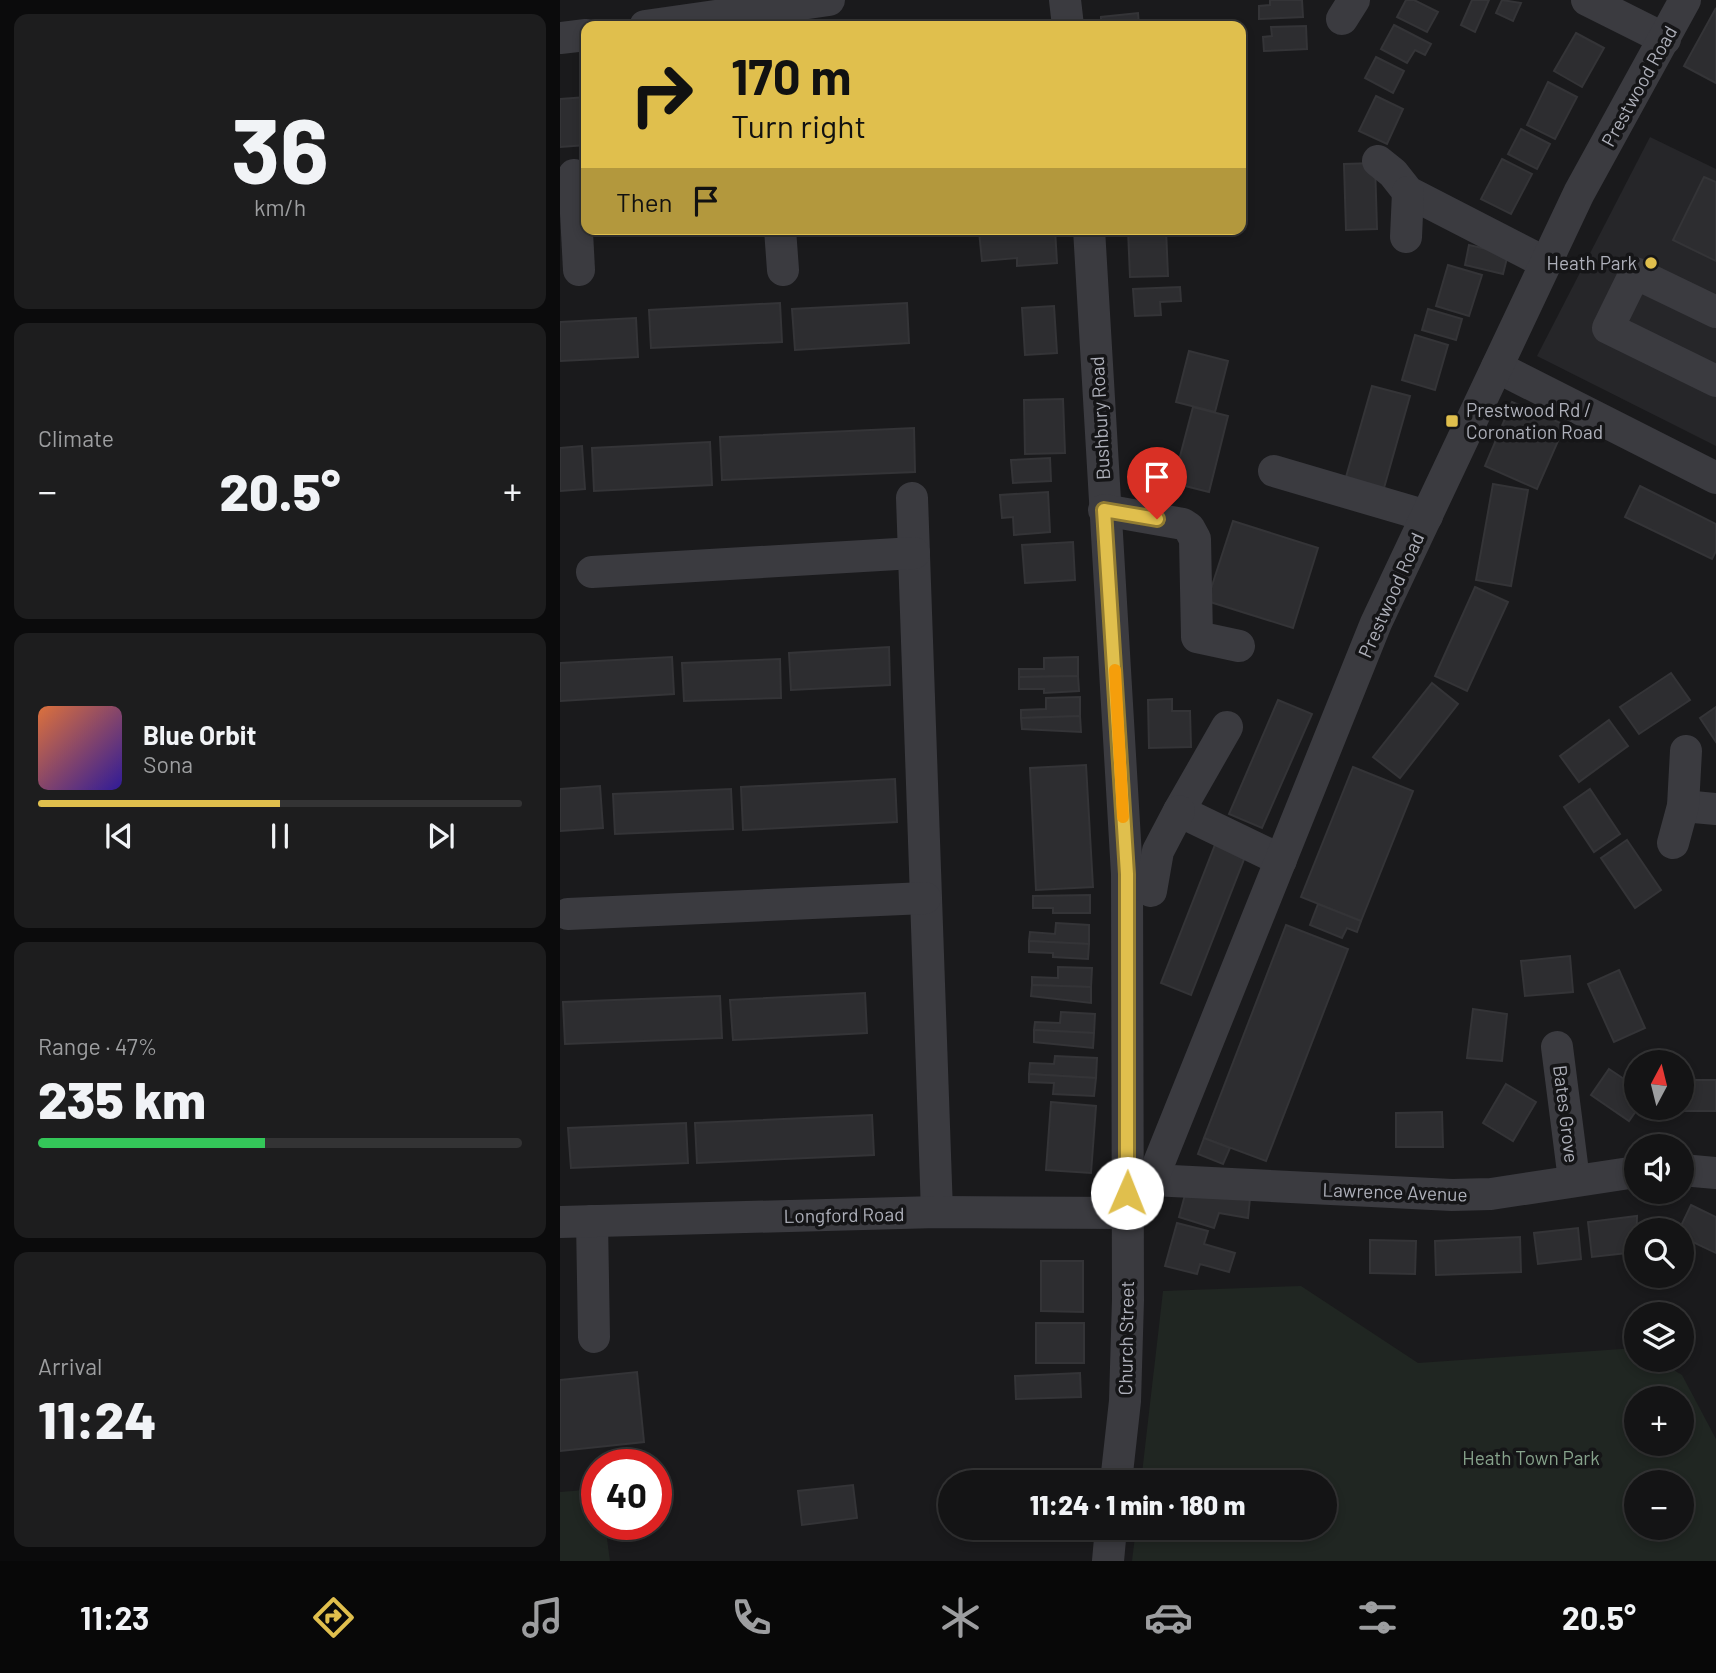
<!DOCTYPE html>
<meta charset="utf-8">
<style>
body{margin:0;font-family:Barlow,sans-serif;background:#1d1d1e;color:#f1f3f6;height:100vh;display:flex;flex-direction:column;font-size:26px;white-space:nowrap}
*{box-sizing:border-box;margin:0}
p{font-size:23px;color:#9d9ea0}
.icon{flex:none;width:38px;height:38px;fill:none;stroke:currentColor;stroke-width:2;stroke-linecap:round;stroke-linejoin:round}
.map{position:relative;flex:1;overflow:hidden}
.panel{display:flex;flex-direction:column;gap:14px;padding:14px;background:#0b0b0c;width:560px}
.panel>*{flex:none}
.hud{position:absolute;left:21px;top:21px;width:665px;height:214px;border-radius:14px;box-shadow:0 4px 10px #0003,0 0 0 2px #333334;background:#e0bf4d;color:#111;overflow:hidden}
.needle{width:46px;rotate:7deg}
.controls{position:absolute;left:1064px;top:1050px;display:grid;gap:14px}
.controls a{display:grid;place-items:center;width:70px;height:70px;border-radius:50%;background:#141415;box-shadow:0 4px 10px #0003,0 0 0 2px #333334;font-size:35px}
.speed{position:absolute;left:21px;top:1449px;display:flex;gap:14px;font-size:35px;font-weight:700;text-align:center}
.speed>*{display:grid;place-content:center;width:91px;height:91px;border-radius:50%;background:#141415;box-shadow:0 4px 10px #0003,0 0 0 2px #333334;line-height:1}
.speed .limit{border:10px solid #d22;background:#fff;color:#111}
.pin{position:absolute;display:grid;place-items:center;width:60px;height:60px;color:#fff;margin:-72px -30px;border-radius:50% 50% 50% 0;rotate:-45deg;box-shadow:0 0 7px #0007}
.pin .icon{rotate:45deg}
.me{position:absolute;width:77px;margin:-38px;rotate:1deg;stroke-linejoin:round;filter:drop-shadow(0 0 5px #0008)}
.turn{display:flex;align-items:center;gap:24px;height:147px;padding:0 35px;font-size:32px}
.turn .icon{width:91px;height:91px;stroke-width:2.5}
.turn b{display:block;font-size:49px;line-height:60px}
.then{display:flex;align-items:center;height:66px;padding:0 35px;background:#0003;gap:14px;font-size:26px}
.big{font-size:52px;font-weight:800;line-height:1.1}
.panel .tile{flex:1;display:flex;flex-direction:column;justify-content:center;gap:10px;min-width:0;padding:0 24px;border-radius:14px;background:#1d1d1e}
.panel .dial{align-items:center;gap:0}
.dial b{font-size:91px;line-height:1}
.song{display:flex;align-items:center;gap:21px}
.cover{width:84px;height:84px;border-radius:10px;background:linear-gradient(135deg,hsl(20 70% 55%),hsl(250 70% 35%))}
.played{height:7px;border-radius:4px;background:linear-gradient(90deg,#e0bf4d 50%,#333334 50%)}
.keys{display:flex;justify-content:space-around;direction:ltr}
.heat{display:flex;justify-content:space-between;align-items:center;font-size:38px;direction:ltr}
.charge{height:10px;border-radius:5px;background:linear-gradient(90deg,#34c759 47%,#333334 0)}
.trip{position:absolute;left:378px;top:1470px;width:399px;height:70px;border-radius:35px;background:#141415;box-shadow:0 4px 10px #0003,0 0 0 2px #333334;font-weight:800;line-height:70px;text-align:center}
.tab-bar{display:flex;height:112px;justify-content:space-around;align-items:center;background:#080808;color:#9d9ea0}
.tab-bar .icon{width:49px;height:49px}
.tab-bar .active{color:#e0bf4d}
.tab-bar b{font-size:32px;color:#f1f3f6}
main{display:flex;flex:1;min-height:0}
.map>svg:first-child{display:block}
.built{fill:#262629}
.green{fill:#202622;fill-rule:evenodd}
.building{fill:#2d2d30;stroke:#343437;stroke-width:2}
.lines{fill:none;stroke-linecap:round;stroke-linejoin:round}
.minor{stroke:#3b3b40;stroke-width:32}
.route-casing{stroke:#927c32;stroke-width:18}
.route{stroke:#e0bf4d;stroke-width:12}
.slow{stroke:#f59e0b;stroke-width:12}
.poi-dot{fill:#e0bf4d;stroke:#151517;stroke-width:2.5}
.labels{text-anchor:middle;stroke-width:7;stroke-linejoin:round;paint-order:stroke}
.street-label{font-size:19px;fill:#aeb0ba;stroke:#151517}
.poi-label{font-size:19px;fill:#aeb0ba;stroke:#151517;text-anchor:end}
.park-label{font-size:19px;fill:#87a38c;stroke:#151517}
</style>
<main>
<section class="panel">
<div class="tile dial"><b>36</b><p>km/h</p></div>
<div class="tile"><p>Climate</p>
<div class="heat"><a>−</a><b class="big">20.5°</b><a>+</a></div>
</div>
<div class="tile">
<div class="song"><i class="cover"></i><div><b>Blue Orbit</b><p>Sona</p></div></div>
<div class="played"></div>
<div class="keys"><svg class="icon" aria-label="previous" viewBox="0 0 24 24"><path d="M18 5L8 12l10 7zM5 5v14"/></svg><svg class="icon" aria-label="pause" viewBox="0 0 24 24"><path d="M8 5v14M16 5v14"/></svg><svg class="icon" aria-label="next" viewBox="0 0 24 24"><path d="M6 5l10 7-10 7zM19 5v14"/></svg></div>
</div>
<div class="tile"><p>Range · 47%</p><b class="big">235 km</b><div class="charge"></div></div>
<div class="tile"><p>Arrival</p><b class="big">11:24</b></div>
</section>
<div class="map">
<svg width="1156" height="1561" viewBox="0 0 1156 1561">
<rect width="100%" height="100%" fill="#1a1a1c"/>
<path class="built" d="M 1090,137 L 1156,169 L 1156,446 L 977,356 Z"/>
<g class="green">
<path d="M 741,1286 L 858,1363 L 1076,1348 L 1076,1360 L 1097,1360 L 1122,1375 L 1156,1439 L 1156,1561 L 572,1561 L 576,1528 L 765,1528 L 765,1482 L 581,1482 L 603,1291 ZM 1076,1398 L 1122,1398 L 1122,1444 L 1076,1444 ZM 1076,1482 L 1122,1482 L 1122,1528 L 1076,1528 Z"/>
<path d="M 37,1489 L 37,1524 L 45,1524 L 50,1561 L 0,1561 L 0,1492 Z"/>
</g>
<g class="building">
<path d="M 710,0 L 742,0 L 743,17 L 699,19 L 699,6 L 710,5 Z"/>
<path d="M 846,0 L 854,0 L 878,12 L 867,32 L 837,17 Z"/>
<path d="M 912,0 L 929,0 L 915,32 L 901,25 Z"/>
<path d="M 942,0 L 961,3 L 953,21 L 936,13 Z"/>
<path d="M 1156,8 L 1156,83 L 1124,66 Z"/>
<path d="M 578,13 L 579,26 L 541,26 L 541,17 Z"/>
<path d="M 834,25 L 871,44 L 865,55 L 855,50 L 847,63 L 821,49 Z"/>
<path d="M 746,26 L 747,49 L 704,51 L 703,37 L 712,36 L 711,27 Z"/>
<path d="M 1016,33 L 1044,48 L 1022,87 L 994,71 Z"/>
<path d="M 816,57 L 844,71 L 833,93 L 805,78 Z"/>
<path d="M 988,82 L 1017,97 L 995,139 L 967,125 Z"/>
<path d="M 816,96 L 843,109 L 827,144 L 799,131 Z"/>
<path d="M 26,97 L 26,145 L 0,147 L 0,99 Z"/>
<path d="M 961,129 L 990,144 L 977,169 L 948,154 Z"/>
<path d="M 942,159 L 972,174 L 951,214 L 921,199 Z"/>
<path d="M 815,163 L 817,229 L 786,230 L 784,164 Z"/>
<path d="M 1144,177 L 1156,182 L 1156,261 L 1113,240 Z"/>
<path d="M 449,229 L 495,229 L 497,263 L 457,266 L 457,258 L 422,261 L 419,231 Z"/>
<path d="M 606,229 L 608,276 L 570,277 L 568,230 Z"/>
<path d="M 909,245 L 948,254 L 943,274 L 905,265 Z"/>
<path d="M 888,265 L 922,275 L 909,316 L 876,306 Z"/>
<path d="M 620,287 L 621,301 L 600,302 L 601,315 L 575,316 L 573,289 Z"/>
<path d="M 220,303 L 222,342 L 91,348 L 89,310 Z"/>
<path d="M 347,303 L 349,343 L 235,350 L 232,309 Z"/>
<path d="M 494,306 L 497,353 L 465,355 L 462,308 Z"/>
<path d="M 868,309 L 902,319 L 896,340 L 862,330 Z"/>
<path d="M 76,318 L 78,357 L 0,361 L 0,322 Z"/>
<path d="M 855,335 L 888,345 L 875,390 L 842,380 Z"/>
<path d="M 629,351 L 668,361 L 655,412 L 616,402 Z"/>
<path d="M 812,386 L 850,396 L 822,495 L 784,484 Z"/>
<path d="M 503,399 L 505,453 L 465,454 L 464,400 Z"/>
<path d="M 952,402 L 1005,425 L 977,489 L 925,466 Z"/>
<path d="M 633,407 L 668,416 L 649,492 L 613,483 Z"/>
<path d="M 354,428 L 355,472 L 162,480 L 160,437 Z"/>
<path d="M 150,442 L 152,485 L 34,491 L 32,448 Z"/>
<path d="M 22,446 L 25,489 L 0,491 L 0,448 Z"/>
<path d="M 490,458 L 491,481 L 453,483 L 451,460 Z"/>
<path d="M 933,484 L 968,490 L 951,586 L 916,580 Z"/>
<path d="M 1080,486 L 1156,524 L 1156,551 L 1152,559 L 1065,517 Z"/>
<path d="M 488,492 L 490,532 L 454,535 L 453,517 L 442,518 L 440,495 Z"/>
<path d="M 673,521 L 758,548 L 733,628 L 647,601 Z"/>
<path d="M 513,542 L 515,580 L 465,583 L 462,545 Z"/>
<path d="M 915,587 L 948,602 L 907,691 L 875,676 Z"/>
<path d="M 329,647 L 330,685 L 231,690 L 229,653 Z"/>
<path d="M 112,657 L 114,694 L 0,701 L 0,663 Z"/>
<path d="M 518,657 L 518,676 L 459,677 L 459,669 L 484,669 L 484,658 Z"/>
<path d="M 220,659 L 221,698 L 124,701 L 122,663 Z"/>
<path d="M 1111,673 L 1130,700 L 1079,734 L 1060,707 Z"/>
<path d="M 518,676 L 519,691 L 484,693 L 484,689 L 459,689 L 459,677 Z"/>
<path d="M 872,683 L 898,704 L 840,778 L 813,757 Z"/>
<path d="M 520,697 L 520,716 L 461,718 L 461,710 L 486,709 L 486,698 Z"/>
<path d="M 612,699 L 612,711 L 630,711 L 631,747 L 589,748 L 588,700 Z"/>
<path d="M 718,700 L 752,714 L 702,828 L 669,814 Z"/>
<path d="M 1156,707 L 1156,742 L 1140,718 Z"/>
<path d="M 520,716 L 521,732 L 462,729 L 461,718 Z"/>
<path d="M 1049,720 L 1068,746 L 1019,782 L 1000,756 Z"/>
<path d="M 526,765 L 533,887 L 476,890 L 470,768 Z"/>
<path d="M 793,767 L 853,791 L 801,921 L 741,897 Z"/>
<path d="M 335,779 L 337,822 L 183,830 L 181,787 Z"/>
<path d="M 40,786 L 43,828 L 0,831 L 0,789 Z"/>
<path d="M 171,789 L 173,829 L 55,834 L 53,794 Z"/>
<path d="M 1030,789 L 1060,834 L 1034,852 L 1004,807 Z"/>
<path d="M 658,837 L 688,849 L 631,995 L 601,983 Z"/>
<path d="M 1067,840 L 1101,890 L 1075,908 L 1041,858 Z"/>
<path d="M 530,895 L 530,913 L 493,913 L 493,908 L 473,908 L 473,896 Z"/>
<path d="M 758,904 L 801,921 L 797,932 L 787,928 L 782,938 L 750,925 Z"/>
<path d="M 496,923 L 529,925 L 529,944 L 469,941 L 470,932 L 495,934 Z"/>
<path d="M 726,925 L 788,949 L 706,1161 L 644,1138 Z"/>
<path d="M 469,941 L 529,944 L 528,959 L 493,957 L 493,953 L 469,952 Z"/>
<path d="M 1010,956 L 1013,992 L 965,996 L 961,961 Z"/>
<path d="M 498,967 L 532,968 L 531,987 L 472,985 L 472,977 L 498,978 Z"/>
<path d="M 1059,970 L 1085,1028 L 1054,1042 L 1028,984 Z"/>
<path d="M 472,985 L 531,987 L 531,1003 L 471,996 Z"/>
<path d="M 305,993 L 307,1033 L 173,1040 L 170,1000 Z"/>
<path d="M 160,996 L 162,1038 L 5,1044 L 3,1002 Z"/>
<path d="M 913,1009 L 947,1014 L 942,1061 L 907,1058 Z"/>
<path d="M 501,1012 L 535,1014 L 534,1033 L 474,1030 L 475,1022 L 500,1023 Z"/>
<path d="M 474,1030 L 534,1033 L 533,1048 L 474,1042 Z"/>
<path d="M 495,1056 L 537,1058 L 536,1078 L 469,1074 L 470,1063 L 494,1064 Z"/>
<path d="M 1049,1069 L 1076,1087 L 1078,1108 L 1069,1121 L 1031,1095 Z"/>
<path d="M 469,1074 L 536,1078 L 534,1096 L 493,1094 L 494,1083 L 469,1082 Z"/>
<path d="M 1122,1080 L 1156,1080 L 1156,1111 L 1108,1111 L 1108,1108 L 1122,1108 Z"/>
<path d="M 946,1084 L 976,1102 L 953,1141 L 923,1123 Z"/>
<path d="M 491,1102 L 536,1106 L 531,1173 L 486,1170 Z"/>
<path d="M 882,1112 L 883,1147 L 836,1147 L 836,1113 Z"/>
<path d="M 312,1115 L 314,1155 L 137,1163 L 135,1123 Z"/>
<path d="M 126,1123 L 128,1163 L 11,1168 L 8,1128 Z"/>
<path d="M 644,1138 L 670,1148 L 663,1164 L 638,1154 Z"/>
<path d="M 626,1191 L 690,1198 L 688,1218 L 659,1213 L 654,1228 L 619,1217 Z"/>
<path d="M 1131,1205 L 1156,1217 L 1156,1253 L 1122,1237 L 1119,1230 Z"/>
<path d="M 1077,1216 L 1076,1252 L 1032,1257 L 1028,1222 Z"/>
<path d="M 617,1223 L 648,1231 L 644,1244 L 675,1253 L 669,1272 L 640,1264 L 637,1274 L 605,1266 Z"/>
<path d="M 1018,1228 L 1021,1259 L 978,1264 L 974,1233 Z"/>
<path d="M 960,1237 L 961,1272 L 876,1275 L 875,1241 Z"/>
<path d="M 810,1240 L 856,1241 L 855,1274 L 810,1273 Z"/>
<path d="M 481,1261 L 523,1261 L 523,1312 L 481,1311 Z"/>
<rect x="476" y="1323" width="48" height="40"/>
<path d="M 77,1372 L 84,1442 L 0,1451 L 0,1380 Z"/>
<path d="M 520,1373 L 521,1397 L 456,1399 L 455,1376 Z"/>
<path d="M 293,1485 L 297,1518 L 242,1525 L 238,1491 Z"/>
</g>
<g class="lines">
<g class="minor">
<path d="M 505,0 L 508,26"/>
<path d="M 1027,0 L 1105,39"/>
<path d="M 782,19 L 794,0"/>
<path d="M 85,26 L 269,0"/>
<path d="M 0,38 L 26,35"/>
<path d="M 818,161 L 833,173 L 848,192 L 986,263"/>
<path d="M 14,175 L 19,270"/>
<path d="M 220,229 L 223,270"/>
<path d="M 529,229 L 567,874 L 568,1300 L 565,1401 L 556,1482"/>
<path d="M 846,237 L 848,192"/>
<path d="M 1156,312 L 1075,273 L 1048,328 L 1156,381"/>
<path d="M 937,367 L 1156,478"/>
<path d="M 714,471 L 867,516"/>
<path d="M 352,498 L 377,1212"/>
<path d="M 544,510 L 623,524 L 629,528 L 635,539 L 637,637 L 679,646"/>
<path d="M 32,572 L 354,553"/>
<path d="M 667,727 L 619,811 L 721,860"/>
<path d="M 1123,806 L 1156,809"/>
<path d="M 1113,843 L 1123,806 L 1126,751"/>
<path d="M 591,891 L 598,851 L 619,811"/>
<path d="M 8,914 L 365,898"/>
<path d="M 997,1047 L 1014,1180"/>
<path d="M 1122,1170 L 1156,1173"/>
<path d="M 592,1180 L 892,1195 L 931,1194 L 1076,1172"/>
<path d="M 567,1193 L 586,1192 L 592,1180 L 816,623 L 1019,193 L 1125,0"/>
<path d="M 32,1221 L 34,1337"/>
<path d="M 0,1222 L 377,1212 L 567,1213"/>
<path d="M 548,1561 L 551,1528"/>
</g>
</g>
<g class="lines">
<g class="route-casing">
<path id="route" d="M 567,1193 L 567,874 L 544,510 L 597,519"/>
</g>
<use href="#route" class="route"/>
<path class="slow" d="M 555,670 L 563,817"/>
</g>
<g class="poi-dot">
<circle cx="1091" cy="263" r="7"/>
<rect x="885" y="414" width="14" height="14" rx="3.5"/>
</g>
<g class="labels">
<g class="street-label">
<text transform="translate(1079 86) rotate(-61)" y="7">Prestwood Road</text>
<text transform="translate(540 418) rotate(-93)" y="7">Bushbury Road</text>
<text transform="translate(831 595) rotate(-66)" y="7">Prestwood Road</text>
<text transform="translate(1006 1114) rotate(83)" y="7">Bates Grove</text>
<text transform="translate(835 1192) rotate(2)" y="7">Lawrence Avenue</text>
<text transform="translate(284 1215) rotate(-1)" y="7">Longford Road</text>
<text transform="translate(566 1338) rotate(-89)" y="7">Church Street</text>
</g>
<g class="poi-label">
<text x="1077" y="270">Heath Park</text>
<text x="906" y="417" text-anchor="start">Prestwood Rd /<tspan x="906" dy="22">Coronation Road</tspan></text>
</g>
<g class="park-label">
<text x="971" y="1465">Heath Town Park</text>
</g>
</g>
</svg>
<div class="controls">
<a><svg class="needle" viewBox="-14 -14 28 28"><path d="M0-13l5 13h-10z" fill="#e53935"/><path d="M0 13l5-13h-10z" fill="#9d9ea0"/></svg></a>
<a><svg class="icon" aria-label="sound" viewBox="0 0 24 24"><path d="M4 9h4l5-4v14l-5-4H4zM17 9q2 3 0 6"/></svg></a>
<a><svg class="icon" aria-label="search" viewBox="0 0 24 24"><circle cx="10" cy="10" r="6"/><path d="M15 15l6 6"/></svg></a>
<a><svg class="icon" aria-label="layers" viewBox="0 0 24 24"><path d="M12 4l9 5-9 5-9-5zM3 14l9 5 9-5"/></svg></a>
<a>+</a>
<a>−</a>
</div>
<div class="speed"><div class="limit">40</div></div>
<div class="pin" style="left:597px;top:519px;background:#d93025"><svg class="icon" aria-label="arrive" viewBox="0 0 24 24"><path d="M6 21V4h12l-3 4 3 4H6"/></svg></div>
<svg class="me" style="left:567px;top:1193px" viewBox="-20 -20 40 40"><circle r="19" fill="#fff"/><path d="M0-13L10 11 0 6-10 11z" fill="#e0bf4d"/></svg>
<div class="trip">11:24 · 1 min · 180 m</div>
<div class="hud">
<div class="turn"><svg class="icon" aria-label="right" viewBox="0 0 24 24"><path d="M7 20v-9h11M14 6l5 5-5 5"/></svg><div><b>170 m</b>Turn right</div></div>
<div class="then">Then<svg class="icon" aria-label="arrive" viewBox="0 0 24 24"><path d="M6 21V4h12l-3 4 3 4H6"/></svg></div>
</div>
</div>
</main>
<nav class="tab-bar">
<b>11:23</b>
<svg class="icon active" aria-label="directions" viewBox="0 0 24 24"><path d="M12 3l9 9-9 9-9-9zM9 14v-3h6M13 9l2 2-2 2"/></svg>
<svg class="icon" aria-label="music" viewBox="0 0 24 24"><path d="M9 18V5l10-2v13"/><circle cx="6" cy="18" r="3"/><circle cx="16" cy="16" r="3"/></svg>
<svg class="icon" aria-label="phone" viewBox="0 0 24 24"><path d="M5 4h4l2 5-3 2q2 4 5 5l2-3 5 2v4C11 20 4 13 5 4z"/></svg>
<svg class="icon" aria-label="climate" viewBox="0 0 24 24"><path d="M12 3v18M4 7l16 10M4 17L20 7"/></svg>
<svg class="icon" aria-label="car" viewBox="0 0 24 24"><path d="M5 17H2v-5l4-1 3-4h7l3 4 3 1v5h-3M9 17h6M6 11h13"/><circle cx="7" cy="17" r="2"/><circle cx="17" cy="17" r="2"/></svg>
<svg class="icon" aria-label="filters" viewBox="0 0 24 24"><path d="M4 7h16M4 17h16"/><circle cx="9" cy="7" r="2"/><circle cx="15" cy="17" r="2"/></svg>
<b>20.5°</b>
</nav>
